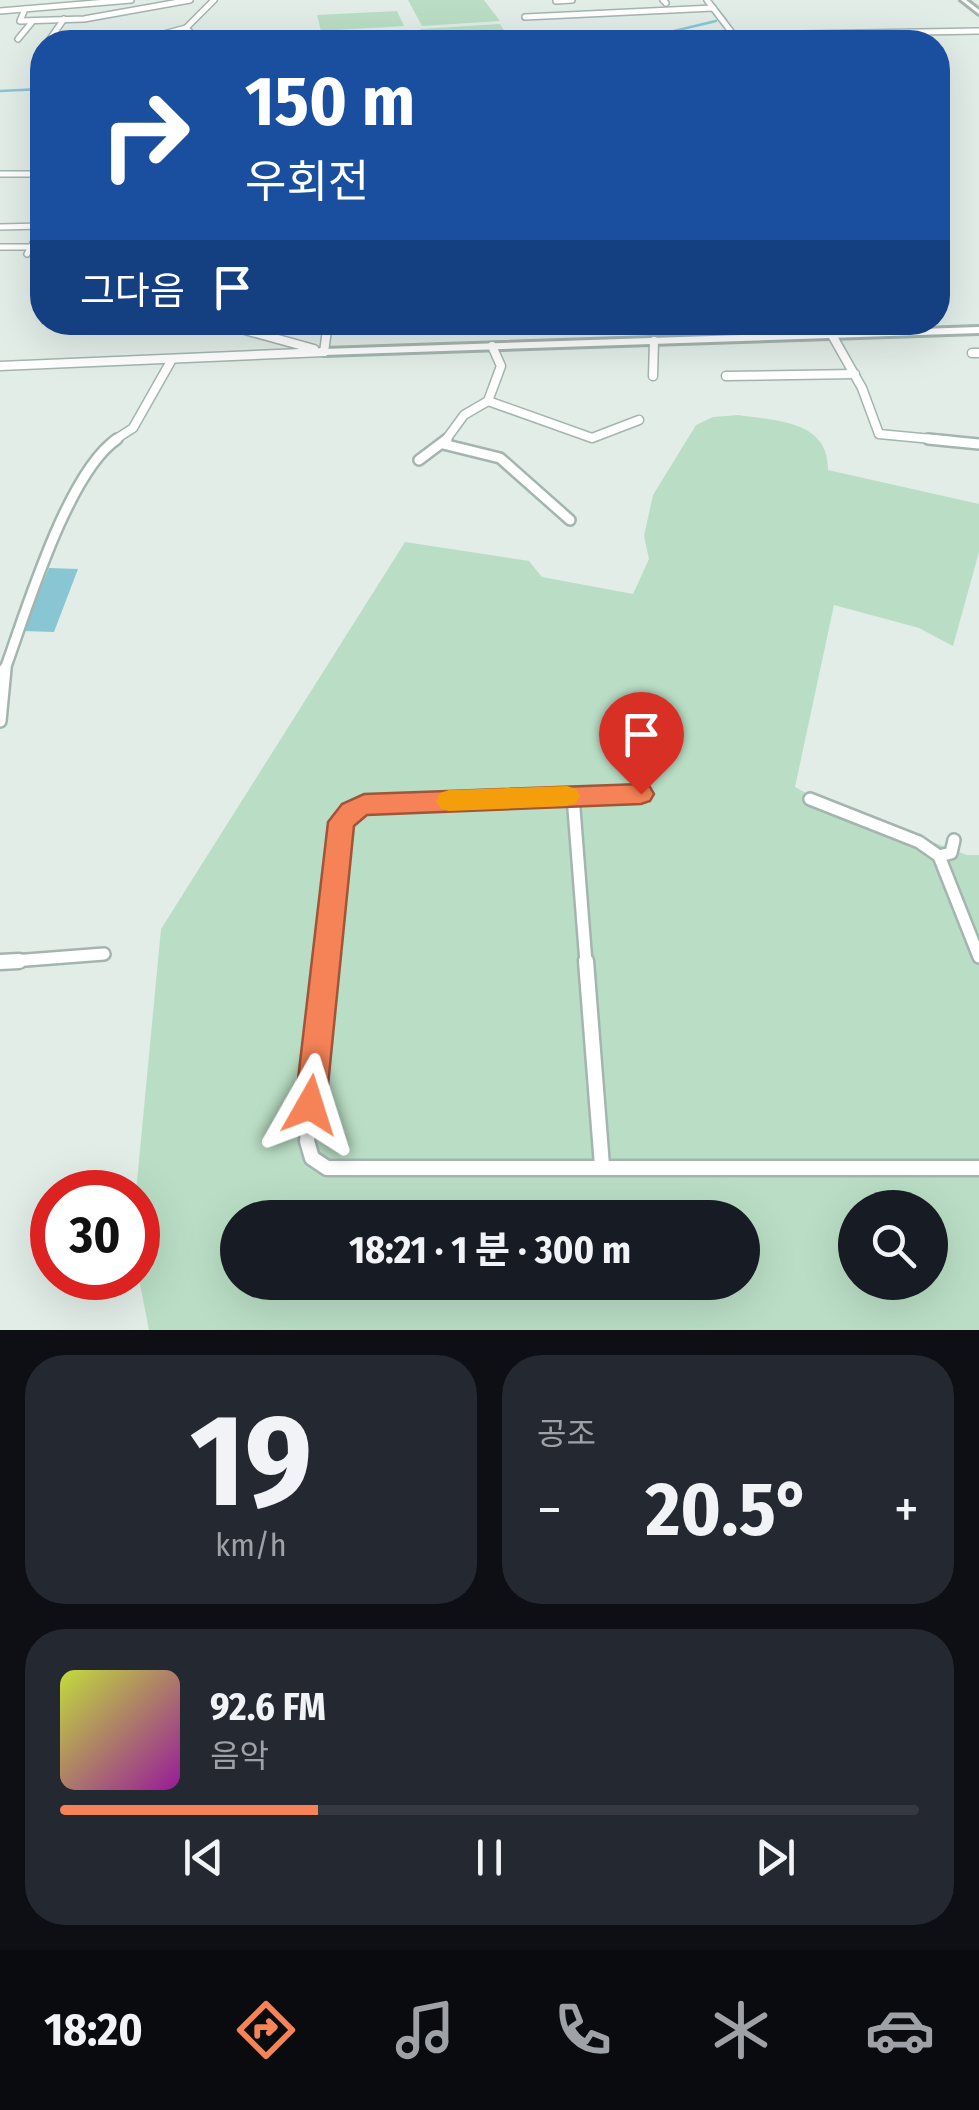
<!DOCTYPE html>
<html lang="ko">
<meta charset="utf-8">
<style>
body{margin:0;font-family:"Fira Sans Condensed","Noto Sans KR",sans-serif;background:#242831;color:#f1f3f6;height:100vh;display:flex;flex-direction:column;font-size:38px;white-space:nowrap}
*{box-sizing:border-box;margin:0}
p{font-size:32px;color:#9ea1a6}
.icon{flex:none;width:55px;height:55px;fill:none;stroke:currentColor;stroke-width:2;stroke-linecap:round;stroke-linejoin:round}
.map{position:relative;height:1330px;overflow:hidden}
.side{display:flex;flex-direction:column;gap:25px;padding:25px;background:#0d0f14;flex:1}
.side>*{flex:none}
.guide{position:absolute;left:30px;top:30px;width:920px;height:305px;border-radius:40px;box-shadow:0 10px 40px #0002;background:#1a4fa0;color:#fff;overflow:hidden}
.controls{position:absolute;left:838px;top:1190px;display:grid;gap:20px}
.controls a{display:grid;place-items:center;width:110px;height:110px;border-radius:50%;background:#171b24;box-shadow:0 10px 40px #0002;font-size:50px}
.speed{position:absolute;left:30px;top:1170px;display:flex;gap:20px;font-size:50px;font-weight:700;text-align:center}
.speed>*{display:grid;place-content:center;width:130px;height:130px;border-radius:50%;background:#171b24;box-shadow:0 10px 40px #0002;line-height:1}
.speed .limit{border:15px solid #d22;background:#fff;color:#111}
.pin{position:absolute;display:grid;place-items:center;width:85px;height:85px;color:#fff;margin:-102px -42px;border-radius:50% 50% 50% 0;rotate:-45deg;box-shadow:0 0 10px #0007}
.pin .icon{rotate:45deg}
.me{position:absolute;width:110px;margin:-55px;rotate:6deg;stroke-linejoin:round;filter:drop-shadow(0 0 8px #0008)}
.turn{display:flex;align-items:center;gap:35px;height:210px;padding:0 50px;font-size:45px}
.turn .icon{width:130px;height:130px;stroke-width:2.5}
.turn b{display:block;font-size:70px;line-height:85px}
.then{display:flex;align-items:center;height:95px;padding:0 50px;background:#0003;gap:20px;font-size:38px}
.big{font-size:75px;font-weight:700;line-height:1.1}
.side .tile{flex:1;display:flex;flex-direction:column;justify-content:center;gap:15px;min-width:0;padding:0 35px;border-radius:40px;background:#242831}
.side .dial{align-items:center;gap:0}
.dial b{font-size:130px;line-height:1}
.song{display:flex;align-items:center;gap:30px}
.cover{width:120px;height:120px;border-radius:15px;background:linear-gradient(135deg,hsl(70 70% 55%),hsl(300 70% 35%))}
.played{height:10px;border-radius:5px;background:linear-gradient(90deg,#f68357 30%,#363941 30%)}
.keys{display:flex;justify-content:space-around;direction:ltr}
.heat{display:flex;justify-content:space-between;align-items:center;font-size:55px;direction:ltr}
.side .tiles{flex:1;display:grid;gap:25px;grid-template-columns:1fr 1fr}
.tile:last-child{grid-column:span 2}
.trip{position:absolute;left:220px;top:1200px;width:540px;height:100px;border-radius:50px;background:#171b24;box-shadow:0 10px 40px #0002;font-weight:700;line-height:100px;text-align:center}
.tab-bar{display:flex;height:160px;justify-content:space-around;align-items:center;background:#090b0e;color:#9ea1a6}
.tab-bar .icon{width:70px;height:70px}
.tab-bar .current{color:#f68357}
.tab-bar b{font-size:45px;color:#f1f3f6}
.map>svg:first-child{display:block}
.green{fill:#badec5;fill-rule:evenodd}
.water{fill:#89c6d3}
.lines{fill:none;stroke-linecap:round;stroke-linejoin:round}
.stream{stroke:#89c6d3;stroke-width:2.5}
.minor-far4-casing{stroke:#a4b5b0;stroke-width:8}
.minor-far3-casing{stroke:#a4b5b0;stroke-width:11}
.minor-far2-casing{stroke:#a4b5b0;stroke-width:14}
.minor-far1-casing{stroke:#a4b5b0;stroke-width:16}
.minor-casing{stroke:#a4b5b0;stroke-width:19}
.tertiary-casing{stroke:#a4b5b0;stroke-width:6}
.minor-far4{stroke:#fff;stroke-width:5}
.minor-far3{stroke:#fff;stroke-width:8}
.minor-far2{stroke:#fff;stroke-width:9}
.minor-far1{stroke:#fff;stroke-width:11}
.minor{stroke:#fff;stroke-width:14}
.tertiary{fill:#fff;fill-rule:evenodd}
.route{fill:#f68357;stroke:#a05539;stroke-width:2.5}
.slow{fill:#f59e0b}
</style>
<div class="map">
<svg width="979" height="1330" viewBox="0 0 979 1330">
<rect width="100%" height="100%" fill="#e2ede8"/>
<g class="green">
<path d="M 408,0 L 484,0 L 500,21 L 422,26 Z"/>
<path d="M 397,11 L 404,26 L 321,31 L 317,15 Z"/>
<path d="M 500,24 L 511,41 L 427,42 L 420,29 Z"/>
<path d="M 408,30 L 414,42 L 328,42 L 326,35 Z"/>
<path d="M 738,415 C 776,421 829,420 828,470 L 979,504 L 979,552 L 953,646 L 919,628 L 834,605 L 795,787 L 813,797 L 967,855 L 979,855 L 979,1330 L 149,1330 L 138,1274 L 136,1192 L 161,929 L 405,542 L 529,561 L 542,577 L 633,594 L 649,559 L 644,536 L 653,495 L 696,425 L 713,417 ZM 855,1208 L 930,1208 L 930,1282 L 855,1282 ZM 238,1218 L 742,1218 L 742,1282 L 238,1282 Z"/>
</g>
<path class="water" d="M 49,568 L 78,569 L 54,632 L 23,631 Z"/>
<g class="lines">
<g class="stream">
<path d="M 710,0 L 726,20"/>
<path d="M 628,42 L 716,21"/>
<path d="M 0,91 L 42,89"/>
</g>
<g class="minor-far4-casing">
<g id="minor-far4">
<path d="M 663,0 L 666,3"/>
<path d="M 707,0 L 739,42"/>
<path d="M 556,1 L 572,0"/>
<path d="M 25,9 L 20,21 L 84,19 L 190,0"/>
<path d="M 0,11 L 131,0"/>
<path d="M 525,17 L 713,8"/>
<path d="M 149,38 L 186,28"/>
<path d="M 784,38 L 801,34 L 979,31"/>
<path d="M 18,39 L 32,22"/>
<path d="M 48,42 L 64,19"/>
<path d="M 185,42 L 191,33 L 186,28 L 214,0"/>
<path d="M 42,124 L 38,130 L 42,138"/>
<path d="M 0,174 L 42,174"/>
<path d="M 0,227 L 42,226"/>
<path d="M 0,247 L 31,247"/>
<path d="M 27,254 L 42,227"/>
</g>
</g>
<g class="minor-far3-casing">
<g id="minor-far3">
<path d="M 216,322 L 314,349"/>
<path d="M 851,322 L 858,333"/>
<path d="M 832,335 L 862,388 L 879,434 L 953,441"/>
<path d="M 324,352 L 328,322"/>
<path d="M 972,353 L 979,353"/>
<path d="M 0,366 L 324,352"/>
<path d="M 653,376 L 654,341"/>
<path d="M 726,376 L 855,374"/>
<path d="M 488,401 L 592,438 L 639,420"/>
<path d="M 113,441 L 133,428 L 171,361"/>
<path d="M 445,441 L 464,415 L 488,401 L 501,366 L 492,346"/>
</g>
</g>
<g class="minor-far2-casing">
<g id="minor-far2">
<path d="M 928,439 L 979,444"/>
<path d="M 443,444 L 500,458 L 570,520"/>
<path d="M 419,460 L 447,439"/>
<path d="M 4,672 C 26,612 67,473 117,439"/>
</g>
</g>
<g class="minor-far1-casing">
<g id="minor-far1">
<path d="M 0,721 L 5,669"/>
<path d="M 573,796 L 586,963"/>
<path d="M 810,799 L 919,842 L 939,856 L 979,957"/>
<path d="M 939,856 L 951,853 L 954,840"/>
<path d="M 0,962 L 104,954"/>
<path d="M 326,963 L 341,822 L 364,805 L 641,794"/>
</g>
</g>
<g class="minor-casing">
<g id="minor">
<path d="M 326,961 L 307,1141 L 312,1158 L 327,1168 L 979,1168"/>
<path d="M 586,961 L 602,1166"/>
<path d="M 0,962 L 19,961"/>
</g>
</g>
<g class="tertiary-casing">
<g id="tertiary">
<path d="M 961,0 L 966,0 L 979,10 L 979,14 Z"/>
<path d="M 979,327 L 979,333 L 324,355 L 320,352 L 324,349 Z"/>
</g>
</g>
<use href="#minor-far4" class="minor-far4"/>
<use href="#minor-far3" class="minor-far3"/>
<use href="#minor-far2" class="minor-far2"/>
<use href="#minor-far1" class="minor-far1"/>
<use href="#minor" class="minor"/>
<use href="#tertiary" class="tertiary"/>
</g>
<path class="route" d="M 641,784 L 650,787 L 654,794 L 650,801 L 641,804 L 367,815 L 354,826 L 326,1105 L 322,1117 L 310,1121 L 299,1117 L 295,1105 L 328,822 L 342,804 L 364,794 Z"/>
<path class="slow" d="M 567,786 L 576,789 L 580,796 L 576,803 L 567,806 L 449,811 L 440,808 L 436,801 L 440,793 L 449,790 Z"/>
</svg>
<div class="controls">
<a><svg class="icon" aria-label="search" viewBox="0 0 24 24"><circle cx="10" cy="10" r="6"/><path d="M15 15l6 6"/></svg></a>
</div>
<div class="speed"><div class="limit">30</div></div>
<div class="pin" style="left:641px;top:794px;background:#d93025"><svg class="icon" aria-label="arrive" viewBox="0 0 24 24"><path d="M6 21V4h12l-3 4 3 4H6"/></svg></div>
<svg class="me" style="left:310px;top:1105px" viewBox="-20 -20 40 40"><path d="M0-17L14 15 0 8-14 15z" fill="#f68357" stroke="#fff" stroke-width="4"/></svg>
<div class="trip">18:21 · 1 분 · 300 m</div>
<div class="guide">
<div class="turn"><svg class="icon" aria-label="right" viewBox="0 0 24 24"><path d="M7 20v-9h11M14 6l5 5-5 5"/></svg><div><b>150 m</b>우회전</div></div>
<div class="then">그다음<svg class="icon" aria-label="arrive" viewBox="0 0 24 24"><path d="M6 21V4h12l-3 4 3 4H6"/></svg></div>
</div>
</div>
<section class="side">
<div class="tiles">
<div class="tile dial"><b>19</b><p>km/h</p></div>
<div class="tile"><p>공조</p>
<div class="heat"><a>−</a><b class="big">20.5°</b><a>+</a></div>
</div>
<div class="tile">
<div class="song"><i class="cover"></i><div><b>92.6 FM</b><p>음악</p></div></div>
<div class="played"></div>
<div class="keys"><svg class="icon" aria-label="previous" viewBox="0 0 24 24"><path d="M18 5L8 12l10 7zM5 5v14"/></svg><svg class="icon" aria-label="pause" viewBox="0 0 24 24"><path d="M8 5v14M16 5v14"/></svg><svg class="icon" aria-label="next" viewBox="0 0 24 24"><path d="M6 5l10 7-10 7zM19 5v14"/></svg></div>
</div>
</div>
</section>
<nav class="tab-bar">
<b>18:20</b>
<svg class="icon current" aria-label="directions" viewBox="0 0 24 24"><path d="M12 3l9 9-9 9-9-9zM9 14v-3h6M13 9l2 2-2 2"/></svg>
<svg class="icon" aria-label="music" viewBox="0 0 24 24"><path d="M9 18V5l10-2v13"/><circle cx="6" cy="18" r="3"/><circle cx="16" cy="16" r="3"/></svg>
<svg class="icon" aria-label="phone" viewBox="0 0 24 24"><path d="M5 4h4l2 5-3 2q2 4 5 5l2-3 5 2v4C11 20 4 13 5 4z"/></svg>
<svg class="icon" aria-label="climate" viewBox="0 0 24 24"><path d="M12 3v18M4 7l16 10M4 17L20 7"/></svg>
<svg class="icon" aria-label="car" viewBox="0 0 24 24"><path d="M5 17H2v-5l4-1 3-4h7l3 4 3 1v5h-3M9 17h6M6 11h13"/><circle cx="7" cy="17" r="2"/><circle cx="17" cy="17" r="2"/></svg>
</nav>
